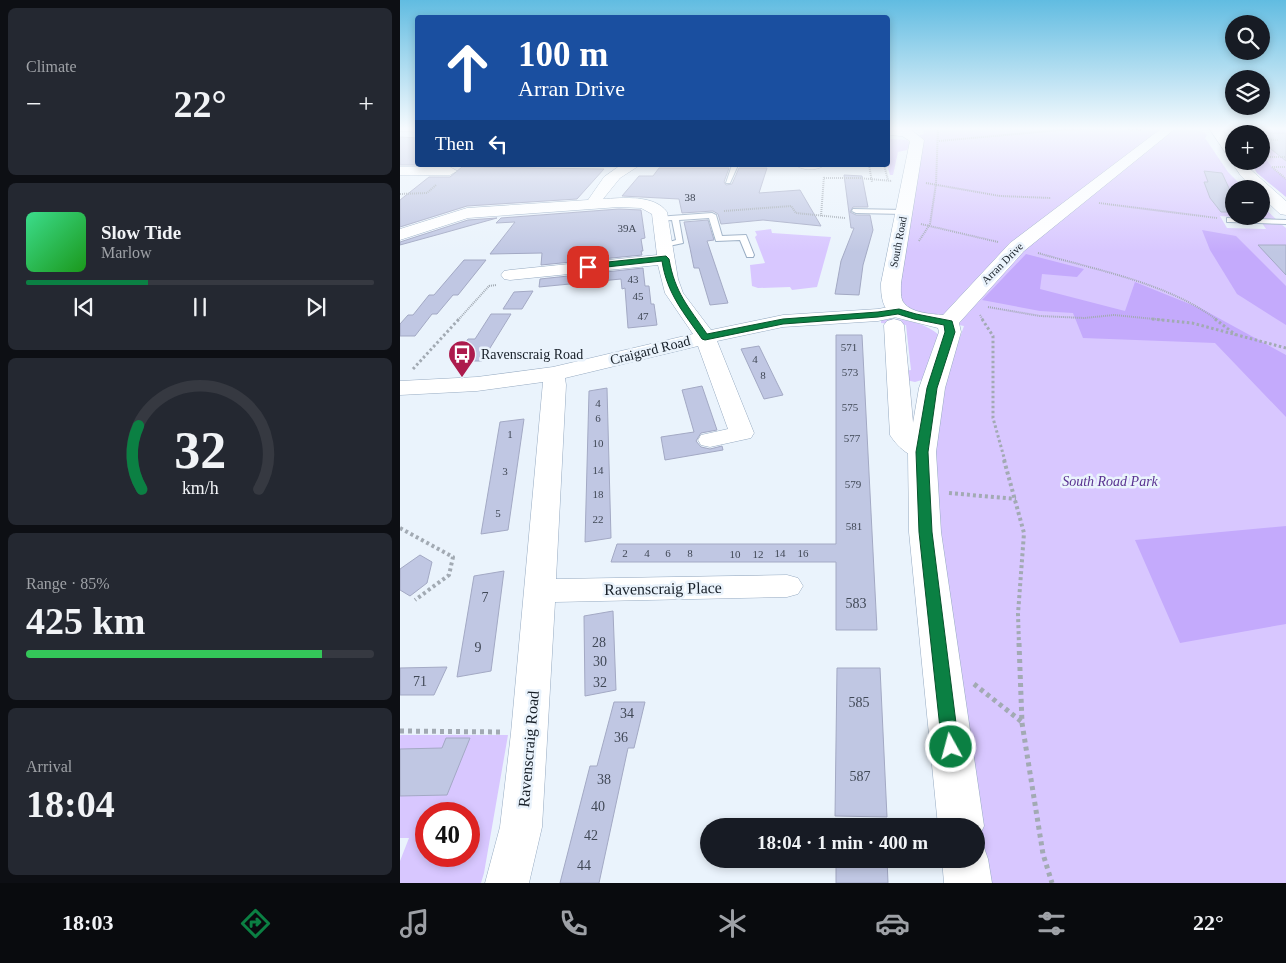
<!DOCTYPE html>
<meta charset="utf-8">
<style>
body{margin:0;font-family:"Times New Roman",serif;background:#242831;color:#f1f3f6;height:100vh;display:flex;flex-direction:column;font-size:19px;white-space:nowrap}
*{box-sizing:border-box;margin:0}
p{font-size:16px;color:#9ea1a6}
.icon{flex:none;width:28px;height:28px;fill:none;stroke:currentColor;stroke-width:2;stroke-linecap:round;stroke-linejoin:round}
.map{position:relative;flex:1;overflow:hidden}
.details{display:flex;flex-direction:column;gap:8px;padding:8px;background:#0d0f14;width:400px}
.details>*{flex:none}
.top-card{position:absolute;left:15px;top:15px;width:475px;height:152px;border-radius:5px;box-shadow:0 2px 8px #0003;background:#1a4fa0;color:#fff;overflow:hidden}
.buttons{position:absolute;left:825px;top:15px;display:grid;gap:10px}
.buttons a{display:grid;place-items:center;width:45px;height:45px;border-radius:50%;background:#171b24;box-shadow:0 2px 8px #0003;font-size:25px}
.speed{position:absolute;left:15px;top:802px;display:flex;gap:10px;font-size:25px;font-weight:700;text-align:center}
.speed>*{display:grid;place-content:center;width:65px;height:65px;border-radius:50%;background:#171b24;box-shadow:0 2px 8px #0003;line-height:1}
.speed .limit{border:8px solid #d22;background:#fff;color:#111}
.pin{position:absolute;display:grid;place-items:center;width:42px;height:42px;color:#fff;margin:-21px;border-radius:10px;box-shadow:0 2px 8px #0006}
.me{position:absolute;width:55px;margin:-28px;rotate:353deg;stroke-linejoin:round;filter:drop-shadow(0 0 4px #0008)}
.turn{display:flex;align-items:center;gap:18px;height:105px;padding:0 20px;font-size:22px}
.turn .icon{width:65px;height:65px;stroke-width:2.5}
.turn b{display:block;font-size:35px;line-height:42px}
.then{display:flex;align-items:center;height:48px;padding:0 20px;background:#0003;gap:10px;font-size:19px}
.big{font-size:38px;font-weight:600;line-height:1.1}
.details .card{flex:1;display:flex;flex-direction:column;justify-content:center;gap:8px;min-width:0;padding:0 18px;border-radius:8px;background:#242831}
.details .dial{align-items:center;gap:0}
.dial svg{height:130px;overflow:visible;fill:none;stroke:#363941;stroke-width:7;stroke-linecap:round;text-anchor:middle}
.dial text{fill:#f1f3f6;stroke:none}
.song{display:flex;align-items:center;gap:15px}
.cover{width:60px;height:60px;border-radius:8px;background:linear-gradient(135deg,hsl(150 70% 55%),hsl(120 70% 35%))}
.played{height:5px;border-radius:2px;background:linear-gradient(90deg,#0b8043 35%,#363941 35%)}
.keys{display:flex;justify-content:space-around;direction:ltr}
.heat{display:flex;justify-content:space-between;align-items:center;font-size:28px;direction:ltr}
.charge{height:8px;border-radius:4px;background:linear-gradient(90deg,#34c759 85%,#363941 0)}
.trip{position:absolute;left:300px;top:818px;width:285px;height:50px;border-radius:25px;background:#171b24;box-shadow:0 2px 8px #0003;font-weight:600;line-height:50px;text-align:center}
.tab-bar{display:flex;height:80px;justify-content:space-around;align-items:center;background:#090b0e;color:#9ea1a6}
.tab-bar .icon{width:35px;height:35px}
.tab-bar .active{color:#0b8043}
.tab-bar b{font-size:22px;color:#f1f3f6}
main{display:flex;flex:1;min-height:0}
.map>svg:first-child{display:block}
.green{fill:#d8c7ff;fill-rule:evenodd}
.forest{fill:#c4aafc}
.building{fill:#c0c7e3;stroke:#a3a9c4}
.lines{fill:none;stroke-linecap:round;stroke-linejoin:round}
.lane-casing{stroke:#97abc2;stroke-width:2}
.street-casing{stroke:#97abc2;stroke-width:1}
.secondary-casing{stroke:#97abc2;stroke-width:1}
.path-far3{stroke:#a2aab3;stroke-width:2;stroke-dasharray:1 1;stroke-linecap:butt}
.path-far2{stroke:#a2aab3;stroke-width:3;stroke-dasharray:2.5 2.5;stroke-linecap:butt}
.path-far1{stroke:#a2aab3;stroke-width:4;stroke-dasharray:3 3;stroke-linecap:butt}
.path{stroke:#a2aab3;stroke-width:5;stroke-dasharray:4 4;stroke-linecap:butt}
.lane{fill:#fff;fill-rule:evenodd}
.street{fill:#fff;fill-rule:evenodd}
.secondary{fill:#fff;fill-rule:evenodd}
.route{fill:#0b8043;stroke:#07532c}
.labels{text-anchor:middle;stroke-width:5;stroke-linejoin:round;paint-order:stroke}
.number-label{font-size:11px;fill:#404856}
.far-street-label{font-size:11px;fill:#161e27;stroke:#eaf3fc}
.street-label{font-size:14px;fill:#161e27;stroke:#eaf3fc}
.poi-label{font-size:14px;fill:#161e27;stroke:#eaf3fc;text-anchor:start}
.park-label{font-size:14px;font-style:italic;fill:#593290;stroke:#eaf3fc}
.near-number-label{font-size:14px;fill:#404856}
.near-street-label{font-size:16px;fill:#161e27;stroke:#eaf3fc}
</style>
<main>
<section class="details">
<div class="card"><p>Climate</p>
<div class="heat"><a>−</a><b class="big">22°</b><a>+</a></div>
</div>
<div class="card">
<div class="song"><i class="cover"></i><div><b>Slow Tide</b><p>Marlow</p></div></div>
<div class="played"></div>
<div class="keys"><svg class="icon" aria-label="previous" viewBox="0 0 24 24"><path d="M18 5L8 12l10 7zM5 5v14"/></svg><svg class="icon" aria-label="pause" viewBox="0 0 24 24"><path d="M8 5v14M16 5v14"/></svg><svg class="icon" aria-label="next" viewBox="0 0 24 24"><path d="M6 5l10 7-10 7zM19 5v14"/></svg></div>
</div>
<div class="card dial"><svg viewBox="0 0 100 80">
<path d="M14 69A42 42 0 1 1 86 69"/>
<path d="M14 69A42 42 0 0 1 12 30" stroke="#0b8043"/>
<text x="50" y="56" font-size="32" font-weight="700">32</text>
<text x="50" y="72" font-size="11">km/h</text>
</svg></div>
<div class="card"><p>Range · 85%</p><b class="big">425 km</b><div class="charge"></div></div>
<div class="card"><p>Arrival</p><b class="big">18:04</b></div>
</section>
<div class="map">
<svg width="886" height="883" viewBox="0 0 886 883">
<rect width="100%" height="100%" fill="#eaf3fc"/>
<g class="green">
<path d="M 523,128 L 538,128 L 538,131 L 597,128 L 781,128 L 803,132 L 807,135 L 805,138 L 828,172 L 845,189 L 834,189 L 834,216 L 861,216 L 861,205 L 877,220 L 820,216 L 827,228 L 866,229 L 862,223 L 881,224 L 886,228 L 886,883 L 587,883 L 555,668 L 534,491 L 535,435 L 544,382 L 564,326 L 514,317 L 499,311 L 491,283 L 514,137 L 524,134 Z"/>
<path d="M 830,128 L 886,128 L 886,179 C 867,163 861,160 861,134 C 851,134 837,137 830,128 Z"/>
<path d="M 488,139 L 507,140 L 510,143 L 507,150 L 498,152 L 493,175 L 490,175 L 487,165 Z"/>
<path d="M 371,229 L 372,233 L 431,237 L 417,287 L 392,290 L 390,287 L 358,288 L 352,286 L 350,265 L 365,263 L 355,237 L 357,235 L 355,231 Z"/>
<path d="M 495,319 C 513,321 526,324 539,335 L 525,379 L 515,382 L 506,380 L 504,371 L 511,370 L 506,325 L 481,323 L 481,320 Z"/>
<path d="M 0,735 L 108,735 L 84,873 L 81,883 L 0,883 L 0,861 L 9,838 L 0,838 ZM 26,814 L 69,814 L 69,856 L 26,856 Z"/>
</g>
<g class="forest">
<path d="M 861,153 L 872,167 L 886,179 L 886,197 L 857,173 L 850,161 L 861,161 Z"/>
<path d="M 802,230 L 836,236 L 886,286 L 886,325 L 837,294 L 810,250 Z"/>
<path d="M 626,254 L 684,269 L 677,277 L 642,274 L 640,289 L 725,311 L 735,282 L 802,309 L 886,355 L 886,417 L 815,343 L 683,338 L 673,313 L 640,311 L 582,300 Z"/>
<path d="M 886,526 L 886,624 L 780,643 L 735,540 Z"/>
</g>
<g class="building">
<path d="M 852,133 L 886,133 L 886,161 L 861,141 L 861,134 Z"/>
<path d="M 0,137 L 18,138 L 18,165 L 0,165 Z"/>
<path d="M 62,167 L 138,168 L 204,169 L 177,199 L 67,206 L 0,227 L 0,200 L 29,177 L 50,177 Z"/>
<path d="M 259,168 L 329,168 L 324,182 L 326,185 L 332,184 L 339,168 L 367,168 L 359,193 L 400,190 L 421,226 L 363,220 L 321,224 L 318,214 L 313,211 L 282,213 L 279,199 L 222,196 L 239,176 L 253,176 Z"/>
<path d="M 804,171 L 822,173 L 834,199 L 834,212 L 821,212 L 810,198 L 804,182 L 808,182 Z"/>
<path d="M 444,175 L 462,176 L 468,207 L 453,207 L 450,212 L 456,215 L 470,215 L 473,230 L 463,265 L 459,295 L 435,294 L 441,261 L 454,228 L 451,228 Z"/>
<path d="M 219,209 L 241,210 L 245,238 L 241,239 L 243,251 L 241,251 L 242,255 L 141,265 L 142,253 L 90,254 L 115,222 L 96,223 L 101,218 Z"/>
<path d="M 97,218 L 40,234 L 0,245 L 0,242 L 68,220 Z"/>
<path d="M 308,220 L 314,240 L 307,241 L 328,303 L 310,305 L 299,268 L 294,268 L 290,248 L 284,222 Z"/>
<path d="M 858,245 L 886,245 L 886,275 Z"/>
<path d="M 64,260 L 86,260 L 58,295 L 53,295 L 37,314 L 32,314 L 15,336 L 0,336 L 0,324 L 8,315 L 13,315 L 29,295 L 34,295 Z"/>
<path d="M 243,268 L 245,286 L 249,286 L 251,304 L 254,304 L 257,325 L 228,328 L 225,288 L 222,289 L 221,279 L 139,287 L 140,279 Z"/>
<path d="M 133,291 L 122,309 L 103,309 L 114,292 Z"/>
<path d="M 91,314 L 111,314 L 82,361 L 53,361 L 68,339 L 75,339 Z"/>
<path d="M 436,335 L 462,335 L 477,630 L 436,630 L 436,562 L 211,562 L 217,544 L 436,544 Z"/>
<path d="M 359,346 L 377,383 L 383,395 L 364,399 L 341,349 Z"/>
<path d="M 302,386 L 317,430 L 301,433 L 296,441 L 301,447 L 310,449 L 322,446 L 323,450 L 265,460 L 261,437 L 294,432 L 282,390 Z"/>
<path d="M 207,388 L 211,538 L 185,542 L 189,391 Z"/>
<path d="M 124,419 L 108,530 L 81,534 L 100,422 Z"/>
<path d="M 20,555 L 32,562 L 27,583 L 10,596 L 0,590 L 0,569 Z"/>
<path d="M 104,571 L 91,671 L 57,677 L 74,576 Z"/>
<path d="M 213,611 L 216,690 L 185,696 L 184,616 Z"/>
<path d="M 47,667 L 34,695 L 0,695 L 0,668 Z"/>
<path d="M 437,668 L 480,668 L 487,817 L 435,816 Z"/>
<path d="M 214,702 L 245,702 L 234,748 L 228,748 L 199,883 L 160,883 L 190,766 L 197,766 Z"/>
<path d="M 46,738 L 70,738 L 47,795 L 0,796 L 0,749 L 42,748 Z"/>
<path d="M 436,859 L 487,859 L 488,883 L 436,883 Z"/>
</g>
<g class="lines">
<g class="lane-casing">
<g id="lane">
<path d="M 332,165 L 338,165 L 330,183 L 326,183 Z"/>
<path d="M 453,209 L 504,210 L 508,212 L 504,214 L 456,213 L 452,211 Z"/>
<path d="M 312,213 L 316,215 L 322,236 L 346,235 L 354,255 L 353,257 L 347,257 L 340,240 L 316,241 L 309,218 L 279,220 L 283,243 L 264,247 L 260,245 L 276,240 L 272,220 L 257,221 L 257,217 Z"/>
<path d="M 827,218 L 886,220 L 886,224 L 830,222 L 827,222 Z"/>
</g>
</g>
<g class="street-casing">
<g id="street">
<path d="M 221,165 L 240,165 L 220,178 L 203,199 C 222,198 254,194 267,212 L 278,279 L 283,293 L 311,330 L 383,315 L 478,309 L 499,305 L 506,307 L 509,311 L 506,315 L 478,321 L 383,327 L 317,341 L 354,433 L 351,438 L 310,447 L 301,445 L 298,440 L 301,435 L 328,429 L 298,346 L 165,378 L 166,385 L 156,579 L 387,575 L 398,578 L 403,586 L 398,594 L 387,597 L 155,602 L 142,827 L 129,883 L 85,883 L 100,827 L 111,733 L 143,382 L 77,391 L 0,395 L 0,381 L 77,377 L 153,367 L 293,334 L 265,293 L 258,265 L 110,280 L 104,279 L 101,275 L 104,271 L 110,270 L 257,255 L 252,214 L 241,208 L 219,207 L 68,218 L 0,240 L 0,229 L 67,208 L 188,200 L 204,177 Z"/>
<path d="M 396,165 L 424,165 C 418,171 402,171 396,165 Z"/>
<path d="M 0,167 L 50,167 L 57,171 L 50,175 L 0,175 Z"/>
<path d="M 494,319 L 501,321 L 504,325 L 514,433 L 535,452 L 531,457 C 514,462 499,449 490,435 L 484,325 L 487,321 Z"/>
</g>
</g>
<g class="secondary-casing">
<g id="secondary">
<path d="M 0,128 L 18,128 L 18,132 L 0,131 Z"/>
<path d="M 488,128 L 510,129 L 524,140 L 501,283 C 501,289 500,299 504,303 C 511,313 532,314 543,315 L 610,243 L 762,128 L 776,128 L 624,251 L 559,323 L 561,332 L 545,388 L 536,452 L 541,532 L 584,826 L 577,841 L 582,842 L 588,859 L 592,883 L 544,883 L 542,859 L 576,859 L 576,826 L 538,826 L 509,532 L 508,452 L 519,388 L 539,332 L 538,328 L 494,317 C 482,308 481,297 481,283 L 510,141 L 502,136 L 488,135 Z"/>
<path d="M 809,128 L 821,128 L 834,146 L 834,161 L 845,161 L 851,170 L 886,201 L 886,215 L 880,214 L 861,196 L 861,189 L 854,189 L 841,176 Z"/>
</g>
</g>
<g class="path-far3">
<path d="M 716,128 L 742,130"/>
<path d="M 861,139 L 878,140"/>
<path d="M 539,141 L 660,130 L 709,128"/>
<path d="M 868,157 L 886,157"/>
<path d="M 469,165 L 472,182"/>
<path d="M 484,165 L 488,180"/>
<path d="M 872,167 L 886,179"/>
<path d="M 872,167 L 886,167"/>
<path d="M 424,178 L 459,178 L 492,181"/>
<path d="M 526,183 L 600,196 L 651,198"/>
<path d="M 0,194 L 27,193 L 36,185"/>
<path d="M 699,203 L 817,218"/>
<path d="M 324,211 L 391,206 L 396,213 L 445,218"/>
<path d="M 421,216 L 424,176"/>
<path d="M 521,224 L 598,242"/>
<path d="M 519,241 L 530,224 L 536,184 L 538,128"/>
<path d="M 638,253 C 696,270 768,283 817,320"/>
<path d="M 588,307 L 640,316 L 684,318 L 714,315 L 764,320"/>
<path d="M 580,315 L 583,320"/>
<path d="M 58,320 L 89,286 L 96,285"/>
</g>
<g class="path-far2">
<path d="M 582,319 L 593,336 L 593,418 L 605,461"/>
<path d="M 752,319 L 792,323 L 886,348"/>
<path d="M 815,319 L 836,335"/>
<path d="M 13,369 L 59,319"/>
</g>
<g class="path-far1">
<path d="M 604,460 L 624,533 L 618,614 L 619,645"/>
<path d="M 549,493 L 616,499"/>
<path d="M 0,528 L 53,557 L 49,575 L 15,600"/>
</g>
<g class="path">
<path d="M 619,643 L 622,723 L 643,854 L 652,883"/>
<path d="M 574,684 L 622,722"/>
<path d="M 0,731 L 102,732"/>
</g>
<use href="#lane" class="lane"/>
<use href="#street" class="street"/>
<use href="#secondary" class="secondary"/>
</g>
<linearGradient id="sky" x2="0" y2="1"><stop stop-color="#61bce1"/><stop offset="0.51" stop-color="#f6fafe"/><stop offset="1" stop-color="#f6fafe" stop-opacity="0"/></linearGradient>
<rect width="886" height="252" fill="url(#sky)"/>
<path class="route" d="M 266,256 L 269,259 C 275,293 288,306 307,334 L 383,319 L 478,312 L 499,309 L 516,314 L 552,321 L 555,332 L 537,388 L 528,452 L 532,532 L 559,747 L 557,752 L 551,755 L 545,752 L 542,747 L 519,532 L 516,452 L 527,388 L 545,332 L 544,325 L 514,319 L 498,314 L 478,317 L 383,324 L 305,340 L 302,339 C 284,313 267,294 262,261 L 188,269 L 184,267 L 188,264 Z"/>
<defs>
<g id="bus-pin" transform="scale(1.4375)"><path d="M0 17L-7.5 6A9.5 9.5 0 1 1 7.5 6Z" fill="#ad1b4d" stroke="#eaf3fc"/><path d="M-5-6H5V4H4V6H2V4H-2V6H-4V4H-5ZM-3.5-4V0h7V-4ZM-3.5 1.2v1.5H-2V1.2ZM2 1.2v1.5H3.5V1.2Z" fill="#fff"/></g>
</defs>
<g fill-rule="evenodd">
<use href="#bus-pin" x="62" y="354"/>
</g>
<g class="labels">
<g class="number-label">
<text x="290" y="201">38</text>
<text x="227" y="232">39A</text>
<text x="233" y="283">43</text>
<text x="238" y="300">45</text>
<text x="243" y="320">47</text>
<text x="449" y="351">571</text>
<text x="355" y="363">4</text>
<text x="450" y="376">573</text>
<text x="363" y="379">8</text>
<text x="198" y="407">4</text>
<text x="450" y="411">575</text>
<text x="198" y="422">6</text>
<text x="110" y="438">1</text>
<text x="452" y="442">577</text>
<text x="198" y="447">10</text>
<text x="198" y="474">14</text>
<text x="105" y="475">3</text>
<text x="453" y="488">579</text>
<text x="198" y="498">18</text>
<text x="98" y="517">5</text>
<text x="198" y="523">22</text>
<text x="454" y="530">581</text>
<text x="225" y="557">2</text>
<text x="247" y="557">4</text>
<text x="268" y="557">6</text>
<text x="290" y="557">8</text>
<text x="380" y="557">14</text>
<text x="403" y="557">16</text>
<text x="335" y="558">10</text>
<text x="358" y="558">12</text>
</g>
<g class="far-street-label">
<text transform="translate(498 242) rotate(-79)" y="4">South Road</text>
<text transform="translate(602 263) rotate(-45)" y="4">Arran Drive</text>
</g>
<g class="street-label">
<text transform="translate(250 350) rotate(-14)" y="5">Craigard Road</text>
</g>
<g class="poi-label">
<text x="81" y="359">Ravenscraig Road</text>
</g>
<g class="park-label">
<text x="710" y="486">South Road Park</text>
</g>
<g class="near-number-label">
<text x="85" y="602">7</text>
<text x="456" y="608">583</text>
<text x="199" y="647">28</text>
<text x="78" y="652">9</text>
<text x="200" y="666">30</text>
<text x="20" y="686">71</text>
<text x="200" y="687">32</text>
<text x="459" y="707">585</text>
<text x="227" y="718">34</text>
<text x="221" y="742">36</text>
<text x="460" y="781">587</text>
<text x="204" y="784">38</text>
<text x="198" y="811">40</text>
<text x="191" y="840">42</text>
<text x="184" y="870">44</text>
</g>
<g class="near-street-label">
<text transform="translate(263 588) rotate(-1)" y="6">Ravenscraig Place</text>
<text transform="translate(128 749) rotate(-85)" y="6">Ravenscraig Road</text>
</g>
</g>
</svg>
<div class="buttons">
<a><svg class="icon" aria-label="search" viewBox="0 0 24 24"><circle cx="10" cy="10" r="6"/><path d="M15 15l6 6"/></svg></a>
<a><svg class="icon" aria-label="layers" viewBox="0 0 24 24"><path d="M12 4l9 5-9 5-9-5zM3 14l9 5 9-5"/></svg></a>
<a>+</a>
<a>−</a>
</div>
<div class="speed"><div class="limit">40</div></div>
<div class="pin" style="left:188px;top:267px;background:#d93025"><svg class="icon" aria-label="arrive" viewBox="0 0 24 24"><path d="M6 21V4h12l-3 4 3 4H6"/></svg></div>
<svg class="me" style="left:551px;top:747px" viewBox="-20 -20 40 40"><circle r="17" fill="#0b8043" stroke="#fff" stroke-width="3"/><path d="M0-11L8 9 0 5-8 9z" fill="#fff"/></svg>
<div class="trip">18:04 · 1 min · 400 m</div>
<div class="top-card">
<div class="turn"><svg class="icon" aria-label="ahead" viewBox="0 0 24 24"><path d="M12 20V5M6 11l6-6 6 6"/></svg><div><b>100 m</b>Arran Drive</div></div>
<div class="then">Then<svg class="icon" aria-label="left" viewBox="0 0 24 24"><path d="M17 20v-9H6M10 6l-5 5 5 5"/></svg></div>
</div>
</div>
</main>
<nav class="tab-bar">
<b>18:03</b>
<svg class="icon active" aria-label="directions" viewBox="0 0 24 24"><path d="M12 3l9 9-9 9-9-9zM9 14v-3h6M13 9l2 2-2 2"/></svg>
<svg class="icon" aria-label="music" viewBox="0 0 24 24"><path d="M9 18V5l10-2v13"/><circle cx="6" cy="18" r="3"/><circle cx="16" cy="16" r="3"/></svg>
<svg class="icon" aria-label="phone" viewBox="0 0 24 24"><path d="M5 4h4l2 5-3 2q2 4 5 5l2-3 5 2v4C11 20 4 13 5 4z"/></svg>
<svg class="icon" aria-label="climate" viewBox="0 0 24 24"><path d="M12 3v18M4 7l16 10M4 17L20 7"/></svg>
<svg class="icon" aria-label="car" viewBox="0 0 24 24"><path d="M5 17H2v-5l4-1 3-4h7l3 4 3 1v5h-3M9 17h6M6 11h13"/><circle cx="7" cy="17" r="2"/><circle cx="17" cy="17" r="2"/></svg>
<svg class="icon" aria-label="filters" viewBox="0 0 24 24"><path d="M4 7h16M4 17h16"/><circle cx="9" cy="7" r="2"/><circle cx="15" cy="17" r="2"/></svg>
<b>22°</b>
</nav>
